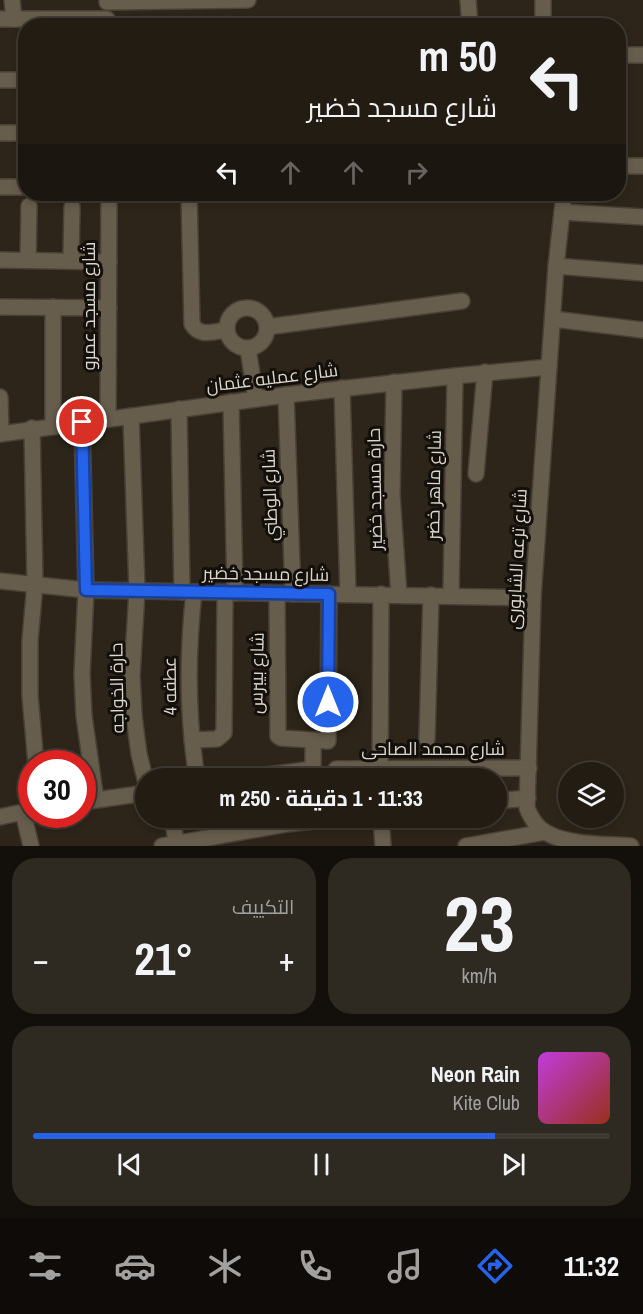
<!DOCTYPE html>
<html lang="ar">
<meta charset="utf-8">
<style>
body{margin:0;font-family:"Archivo Narrow",Cairo,sans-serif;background:#2e2921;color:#f1f3f6;direction:rtl;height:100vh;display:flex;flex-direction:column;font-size:22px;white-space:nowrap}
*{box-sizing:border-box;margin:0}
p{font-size:20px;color:#a2a1a0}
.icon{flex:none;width:33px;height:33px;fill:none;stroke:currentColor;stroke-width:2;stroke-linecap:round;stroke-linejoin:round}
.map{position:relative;height:846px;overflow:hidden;direction:ltr}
.side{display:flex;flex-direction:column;gap:12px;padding:12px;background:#130f0a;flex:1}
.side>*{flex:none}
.guide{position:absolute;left:18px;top:18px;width:608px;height:183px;border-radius:24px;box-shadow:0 3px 9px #0003,0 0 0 2px #3f3a33;direction:rtl;background:#221c13;color:#f1f3f6;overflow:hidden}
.buttons{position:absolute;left:558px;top:762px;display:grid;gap:12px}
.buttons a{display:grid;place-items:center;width:66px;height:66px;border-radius:50%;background:#221c13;box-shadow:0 3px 9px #0003,0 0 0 2px #3f3a33;font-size:30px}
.speed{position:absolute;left:18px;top:750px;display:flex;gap:12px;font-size:30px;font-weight:700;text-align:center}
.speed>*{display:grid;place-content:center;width:78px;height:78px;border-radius:50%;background:#221c13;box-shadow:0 3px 9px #0003,0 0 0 2px #3f3a33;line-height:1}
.speed .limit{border:9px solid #d22;background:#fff;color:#111}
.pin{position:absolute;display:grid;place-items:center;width:51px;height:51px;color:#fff;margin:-26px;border:3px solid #fff;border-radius:50%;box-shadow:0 2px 6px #0007}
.me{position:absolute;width:66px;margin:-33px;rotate:0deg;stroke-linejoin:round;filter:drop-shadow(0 0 4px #0008)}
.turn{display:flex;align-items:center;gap:21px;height:126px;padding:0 30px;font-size:27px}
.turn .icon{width:78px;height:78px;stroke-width:2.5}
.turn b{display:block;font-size:42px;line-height:51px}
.lanes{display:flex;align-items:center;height:57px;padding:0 30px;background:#0003;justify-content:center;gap:30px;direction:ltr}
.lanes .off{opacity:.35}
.big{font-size:45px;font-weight:700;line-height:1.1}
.side .card{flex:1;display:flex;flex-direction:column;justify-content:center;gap:9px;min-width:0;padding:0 21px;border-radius:24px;background:#2e2921}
.side .dial{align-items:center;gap:0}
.dial b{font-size:78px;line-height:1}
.song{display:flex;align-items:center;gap:18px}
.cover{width:72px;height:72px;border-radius:9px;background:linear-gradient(135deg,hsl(290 70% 55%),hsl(10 70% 35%))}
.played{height:6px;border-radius:3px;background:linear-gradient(90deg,#2563eb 80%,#3f3a33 80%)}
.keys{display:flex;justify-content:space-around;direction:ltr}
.heat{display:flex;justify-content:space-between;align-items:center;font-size:33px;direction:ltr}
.side .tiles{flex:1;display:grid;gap:12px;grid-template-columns:1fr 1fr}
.card:last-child{grid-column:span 2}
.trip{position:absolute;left:135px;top:768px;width:372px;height:60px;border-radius:30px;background:#221c13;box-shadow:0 3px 9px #0003,0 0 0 2px #3f3a33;font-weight:700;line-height:60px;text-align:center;direction:rtl}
.tabs{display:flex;height:96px;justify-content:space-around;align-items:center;background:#0e0b08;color:#a2a1a0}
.tabs .icon{width:42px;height:42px}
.tabs .on{color:#2563eb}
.tabs b{font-size:27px;color:#f1f3f6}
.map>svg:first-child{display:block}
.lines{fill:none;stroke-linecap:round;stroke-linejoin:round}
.minor-casing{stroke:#494136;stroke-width:18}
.minor{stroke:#675d4d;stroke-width:15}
.route-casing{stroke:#184099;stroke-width:15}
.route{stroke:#2563eb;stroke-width:10}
.labels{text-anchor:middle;stroke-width:6;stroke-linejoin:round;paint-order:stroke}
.street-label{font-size:18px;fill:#dbd6ce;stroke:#130f0a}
</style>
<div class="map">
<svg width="643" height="846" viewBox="0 0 643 846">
<rect width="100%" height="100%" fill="#2d2519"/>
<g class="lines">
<g class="minor-casing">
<g id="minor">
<path d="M 12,0 L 14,19"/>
<path d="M 468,0 L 470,26"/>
<path d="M 107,2 L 248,0"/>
<path d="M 0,19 L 107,19"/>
<path d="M 543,26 L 543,0"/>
<path d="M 618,55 L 643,55"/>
<path d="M 0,80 L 26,80"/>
<path d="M 0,133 L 26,133"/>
<path d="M 618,166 L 643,166"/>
<path d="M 0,187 L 26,187"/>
<path d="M 189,194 L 192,324 C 199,337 213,332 226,330"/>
<path d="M 564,194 L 556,266 L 533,598 L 527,808 C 531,818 537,828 547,833 C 567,845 608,844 631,846"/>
<path d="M 562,212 L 643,217"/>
<path d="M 0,260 L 109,262"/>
<path d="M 28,260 L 29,206"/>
<path d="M 71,261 L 72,207"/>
<path d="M 556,266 L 643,273"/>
<path d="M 0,307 L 109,308"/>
<circle cx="247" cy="328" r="20"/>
<path d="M 553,319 L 643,330"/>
<path d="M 267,327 L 462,301"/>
<path d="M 248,349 L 256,399"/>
<path d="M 394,382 L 392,495 L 399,595"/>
<path d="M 342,388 L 348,594"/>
<path d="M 286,395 L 293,594"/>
<path d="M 0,397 L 1,434"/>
<path d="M 231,402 L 235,593"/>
<path d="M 179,409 L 182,592"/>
<path d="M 131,416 L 137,590 L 132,676 L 134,716 L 139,754 L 146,783"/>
<path d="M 108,419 L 109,194"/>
<path d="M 82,422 L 86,590 L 82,674 L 84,716 L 96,800"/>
<path d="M 53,426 L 53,307"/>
<path d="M 32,428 L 35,584 L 30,640 L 30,696 L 36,764"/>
<path d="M 0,434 L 286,395 L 455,376 L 549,367"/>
<path d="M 476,474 L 485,372"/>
<path d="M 0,581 L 86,590 L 533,598"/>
<path d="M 194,592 C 187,655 187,716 197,778"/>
<path d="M 277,594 L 278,736 L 281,738 L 328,741 L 329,594"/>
<path d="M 451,595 L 455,376"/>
<path d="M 427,739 L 431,595"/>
<path d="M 192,740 L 217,739 L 224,733 L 225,593"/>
<path d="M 313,740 L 313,778"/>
<path d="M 336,769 L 529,768"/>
<path d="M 244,778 L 313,769"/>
<path d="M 380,778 L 381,594"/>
<path d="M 496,801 L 528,798"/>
<path d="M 82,802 L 146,793"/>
<path d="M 23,812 L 31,846"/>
<path d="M 0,817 L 32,810"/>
<path d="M 172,818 L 177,846"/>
<path d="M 381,818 L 383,846"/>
<path d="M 162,846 L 287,824 L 340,818"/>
<path d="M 466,846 L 545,832"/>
</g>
</g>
<use href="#minor" class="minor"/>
</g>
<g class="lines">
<g class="route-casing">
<path id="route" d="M 82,422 L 86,590 L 329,594 L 328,702"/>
</g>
<use href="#route" class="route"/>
</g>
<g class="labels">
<g class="street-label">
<text transform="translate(89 306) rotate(-90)" y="6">شارع مسجد عمرو</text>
<text transform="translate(272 378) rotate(-7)" y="6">شارع عمليه عثمان</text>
<text transform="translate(434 485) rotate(-89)" y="6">شارع ماهر خضر</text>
<text transform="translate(375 489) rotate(-91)" y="6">حارة مسجد خضير</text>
<text transform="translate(270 495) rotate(-92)" y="6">شارع الوطني</text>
<text transform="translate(517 559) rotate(-87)" y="6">شارع ترعه الشابورى</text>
<text transform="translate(266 574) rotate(1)" y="6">شارع مسجد خضير</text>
<text transform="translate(257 673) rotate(-89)" y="6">شارع بيبرس</text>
<text transform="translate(170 686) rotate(-91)" y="6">عطفه 4</text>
<text transform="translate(117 688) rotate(-91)" y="6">حارة الخواجه</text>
<text x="433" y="755">شارع محمد الصاحى</text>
</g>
</g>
</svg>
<div class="buttons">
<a><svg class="icon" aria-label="layers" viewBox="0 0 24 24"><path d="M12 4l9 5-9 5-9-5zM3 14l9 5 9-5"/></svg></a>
</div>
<div class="speed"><div class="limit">30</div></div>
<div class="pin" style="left:82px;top:422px;background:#d93025"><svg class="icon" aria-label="arrive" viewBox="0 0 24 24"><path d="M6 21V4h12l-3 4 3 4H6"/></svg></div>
<svg class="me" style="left:328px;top:702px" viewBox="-20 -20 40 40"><circle r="17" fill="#2563eb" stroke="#fff" stroke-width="3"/><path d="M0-11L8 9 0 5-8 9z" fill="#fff"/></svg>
<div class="trip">11:33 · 1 دقيقة · 250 m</div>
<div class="guide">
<div class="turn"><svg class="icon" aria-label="left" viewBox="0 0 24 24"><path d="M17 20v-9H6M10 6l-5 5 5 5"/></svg><div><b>50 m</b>شارع مسجد خضير</div></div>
<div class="lanes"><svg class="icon" aria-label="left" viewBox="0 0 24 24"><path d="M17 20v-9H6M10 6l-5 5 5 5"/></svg><svg class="icon off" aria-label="ahead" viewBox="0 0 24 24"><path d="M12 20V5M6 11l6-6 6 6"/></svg><svg class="icon off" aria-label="ahead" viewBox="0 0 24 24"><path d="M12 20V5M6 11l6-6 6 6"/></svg><svg class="icon off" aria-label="right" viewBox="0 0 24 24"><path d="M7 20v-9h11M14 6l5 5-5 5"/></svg></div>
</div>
</div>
<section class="side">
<div class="tiles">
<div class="card dial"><b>23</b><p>km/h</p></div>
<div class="card"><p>التكييف</p>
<div class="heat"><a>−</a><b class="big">21°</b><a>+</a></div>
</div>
<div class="card">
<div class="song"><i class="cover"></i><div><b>Neon Rain</b><p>Kite Club</p></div></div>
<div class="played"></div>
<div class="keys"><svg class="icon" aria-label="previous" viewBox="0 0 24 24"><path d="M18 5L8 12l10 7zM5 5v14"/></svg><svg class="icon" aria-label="pause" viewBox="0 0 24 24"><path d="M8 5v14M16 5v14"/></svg><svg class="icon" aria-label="next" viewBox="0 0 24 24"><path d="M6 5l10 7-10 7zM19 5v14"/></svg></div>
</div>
</div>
</section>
<nav class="tabs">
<b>11:32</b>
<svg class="icon on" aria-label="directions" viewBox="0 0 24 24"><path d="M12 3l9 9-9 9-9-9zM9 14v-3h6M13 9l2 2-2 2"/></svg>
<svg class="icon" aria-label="music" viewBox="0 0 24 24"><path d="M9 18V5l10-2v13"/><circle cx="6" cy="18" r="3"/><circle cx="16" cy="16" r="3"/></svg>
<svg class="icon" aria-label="phone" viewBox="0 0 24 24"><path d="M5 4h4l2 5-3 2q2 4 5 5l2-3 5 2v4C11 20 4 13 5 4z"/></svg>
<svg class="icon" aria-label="climate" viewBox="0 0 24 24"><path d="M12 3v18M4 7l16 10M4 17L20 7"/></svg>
<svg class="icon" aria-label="car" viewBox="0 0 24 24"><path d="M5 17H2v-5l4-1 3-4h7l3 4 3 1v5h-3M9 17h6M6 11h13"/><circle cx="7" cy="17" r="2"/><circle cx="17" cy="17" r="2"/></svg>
<svg class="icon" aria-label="filters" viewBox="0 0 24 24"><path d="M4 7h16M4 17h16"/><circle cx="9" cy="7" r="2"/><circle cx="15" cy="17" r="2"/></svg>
</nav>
